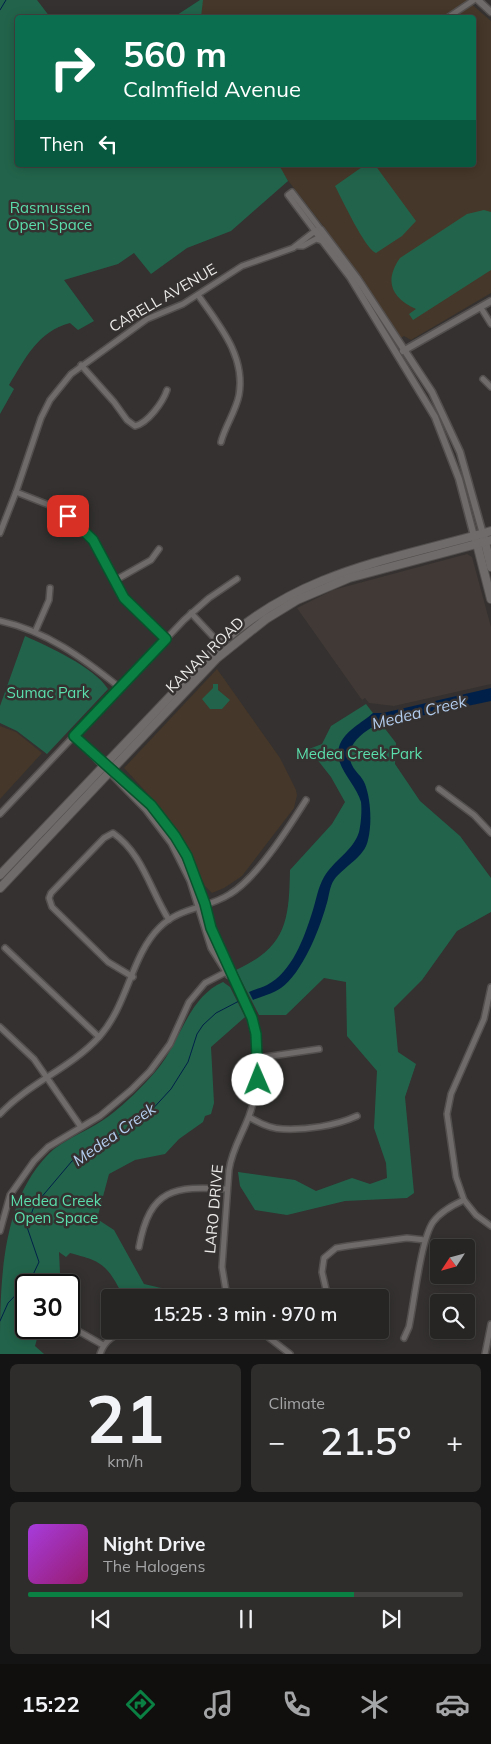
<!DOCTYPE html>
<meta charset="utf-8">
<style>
body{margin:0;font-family:Mulish,sans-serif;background:#2f2d2c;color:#f1f3f6;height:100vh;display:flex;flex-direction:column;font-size:19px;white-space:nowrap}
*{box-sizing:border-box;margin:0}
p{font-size:16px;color:#a4a5a6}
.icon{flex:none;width:28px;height:28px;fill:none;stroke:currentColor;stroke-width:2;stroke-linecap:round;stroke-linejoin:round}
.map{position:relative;height:1354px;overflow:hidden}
.side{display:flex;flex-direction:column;gap:10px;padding:10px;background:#151414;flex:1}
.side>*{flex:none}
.banner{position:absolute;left:15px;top:15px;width:461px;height:152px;border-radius:5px;box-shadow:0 2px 12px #0003,0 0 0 1px #434241;background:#0b6e4f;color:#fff;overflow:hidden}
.needle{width:32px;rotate:234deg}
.controls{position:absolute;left:430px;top:1239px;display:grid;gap:10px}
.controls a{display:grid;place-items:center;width:45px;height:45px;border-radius:5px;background:#272524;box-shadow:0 2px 12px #0003,0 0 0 1px #434241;font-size:25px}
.speed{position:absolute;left:15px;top:1274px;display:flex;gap:10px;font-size:25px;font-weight:700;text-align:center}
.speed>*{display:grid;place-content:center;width:65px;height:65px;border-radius:50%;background:#272524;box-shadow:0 2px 12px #0003,0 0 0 1px #434241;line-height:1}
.speed .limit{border:2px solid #111;border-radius:8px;background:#fff;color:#111}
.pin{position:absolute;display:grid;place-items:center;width:42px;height:42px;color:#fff;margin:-21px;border-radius:10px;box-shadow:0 2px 8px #0006}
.me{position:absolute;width:55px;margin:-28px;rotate:359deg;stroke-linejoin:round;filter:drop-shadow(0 0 4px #0008)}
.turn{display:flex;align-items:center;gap:18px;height:105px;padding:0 25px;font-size:22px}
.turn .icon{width:65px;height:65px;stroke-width:2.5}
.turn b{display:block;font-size:35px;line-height:42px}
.then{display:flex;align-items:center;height:48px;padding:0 25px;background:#0003;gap:10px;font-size:19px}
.big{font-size:38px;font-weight:600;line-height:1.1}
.side .tile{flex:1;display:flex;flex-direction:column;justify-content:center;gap:8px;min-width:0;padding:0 18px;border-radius:8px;background:#2f2d2c}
.side .dial{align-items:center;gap:0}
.dial b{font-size:65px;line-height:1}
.song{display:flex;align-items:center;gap:15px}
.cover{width:60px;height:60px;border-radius:8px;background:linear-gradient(135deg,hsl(280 70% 55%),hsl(320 70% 35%))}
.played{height:5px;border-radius:2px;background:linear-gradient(90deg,#0b8043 75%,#434241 75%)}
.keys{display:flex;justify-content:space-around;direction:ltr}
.heat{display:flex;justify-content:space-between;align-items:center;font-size:28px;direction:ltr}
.side .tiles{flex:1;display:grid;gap:10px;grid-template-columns:1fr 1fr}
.tile:last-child{grid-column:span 2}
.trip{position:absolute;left:101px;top:1289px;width:288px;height:50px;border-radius:5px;background:#272524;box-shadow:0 2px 12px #0003,0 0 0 1px #434241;font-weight:600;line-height:50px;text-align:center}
.menu{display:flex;height:80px;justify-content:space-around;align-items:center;background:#100f0e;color:#a4a5a6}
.menu .icon{width:35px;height:35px}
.menu .selected{color:#0b8043}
.menu b{font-size:22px;color:#f1f3f6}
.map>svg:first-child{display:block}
.built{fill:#413935}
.education{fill:#453729}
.green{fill:#22644b}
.water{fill:#002049}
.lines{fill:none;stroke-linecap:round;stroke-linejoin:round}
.stream{stroke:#002049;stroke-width:1}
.minor-casing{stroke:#524f4e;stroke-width:8}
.tertiary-casing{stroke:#524f4e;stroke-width:9}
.secondary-casing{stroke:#524f4e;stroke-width:10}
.minor{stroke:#6f6b6a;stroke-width:5}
.tertiary{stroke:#6f6b6a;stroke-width:6}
.secondary{stroke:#6f6b6a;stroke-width:8}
.route-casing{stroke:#07532c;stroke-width:12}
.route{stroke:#0b8043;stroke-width:9}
.labels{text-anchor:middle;stroke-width:5;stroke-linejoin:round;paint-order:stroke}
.park-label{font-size:15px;fill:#5bdfac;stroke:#343130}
.street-label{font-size:15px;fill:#eceae9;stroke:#343130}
.water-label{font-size:16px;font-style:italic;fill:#b3cdef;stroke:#343130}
</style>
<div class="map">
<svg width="491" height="1354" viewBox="0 0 491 1354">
<rect width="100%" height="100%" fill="#343130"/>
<path class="built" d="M 467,554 L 472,557 L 491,627 L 491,684 L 394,706 L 369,703 L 365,698 L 362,700 L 297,608 L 333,590 Z"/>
<g class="education">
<path d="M 201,0 L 467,0 L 491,21 L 491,293 L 411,340 L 404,336 L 399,339 L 328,232 L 276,165 L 474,165 L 474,18 L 197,18 Z"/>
<path d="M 217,669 L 280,758 L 296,790 L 297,795 L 294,808 L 242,876 L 224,888 L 212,893 L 205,886 L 184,841 L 158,805 L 124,768 Z"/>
<path d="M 0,726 L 16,732 L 42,753 L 0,799 Z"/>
</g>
<g class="green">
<path d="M 0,0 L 37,0 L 50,17 L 18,18 L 18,165 L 279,165 L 288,181 L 231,231 L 187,248 L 151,274 L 134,253 L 118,264 L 64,280 L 94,321 L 78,330 L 70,323 C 38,331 25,359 9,385 L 14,389 L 0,414 Z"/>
<path d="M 200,0 L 203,0 L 201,17 L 174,17 Z"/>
<path d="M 365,165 L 375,165 L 416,221 L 402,236 L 376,253 C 365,249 342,199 335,186 Z"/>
<path d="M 484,210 L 491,212 L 491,270 L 413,320 L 409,314 L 416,309 C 391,298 384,281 400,258 L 467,214 Z"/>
<path d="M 25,636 C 49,647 94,667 108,689 L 47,754 L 17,731 L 0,723 L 0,706 Z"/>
<path d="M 213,684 L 218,684 L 218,690 L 230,700 L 222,709 L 210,709 L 202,699 L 213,688 Z"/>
<path d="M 366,704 L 396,743 L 395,764 L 420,801 L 460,836 L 491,878 L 491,912 L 457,931 L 422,980 L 394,1008 L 398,1052 L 416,1064 L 405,1097 L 414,1193 L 407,1198 L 345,1201 L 287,1215 L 255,1210 L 240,1186 L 238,1172 L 295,1180 L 316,1191 L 352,1178 L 370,1184 L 387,1178 L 386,1163 L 374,1128 L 377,1071 L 347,1036 L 346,982 L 324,978 L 286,1015 L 259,1015 L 236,970 C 286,947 289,922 290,870 L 332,824 L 345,802 L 331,777 L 309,749 L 322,744 L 331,726 Z"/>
<path d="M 223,982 L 230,987 L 245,1017 L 211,1047 L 214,1103 L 211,1114 L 205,1116 L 203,1122 L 179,1139 L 165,1154 L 135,1160 L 109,1174 L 97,1219 L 114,1230 L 144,1284 L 174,1291 L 177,1297 L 133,1297 L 131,1291 L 126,1289 L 121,1292 C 106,1263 100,1261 70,1253 L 66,1257 L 59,1252 L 60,1273 L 50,1285 L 26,1285 L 26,1328 L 40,1328 L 35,1346 L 44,1354 L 0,1354 C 0,1284 0,1197 54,1149 C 71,1136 92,1129 109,1116 C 126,1103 142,1087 156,1071 C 181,1042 187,998 223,982 Z"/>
</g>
<path class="water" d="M 491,688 L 491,701 L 401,720 L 382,729 L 371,728 C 358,736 344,749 352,765 C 355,772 362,776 365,784 C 371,800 372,824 368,840 C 365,857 343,867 334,880 C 329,887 329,898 326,906 C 319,931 302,973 281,988 C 272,994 263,996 253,1000 L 249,992 C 255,989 261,988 267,985 C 292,972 304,938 312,913 C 316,901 318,887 324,877 C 334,860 353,851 359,832 C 361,824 362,810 361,802 C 356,784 333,765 339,747 C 344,731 362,723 373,713 L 383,713 Z"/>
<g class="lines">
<g class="stream">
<path d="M 0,10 L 6,0"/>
<path d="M 0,1321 L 8,1303 L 31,1279 L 39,1262 L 27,1227 L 34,1206 L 72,1161 L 115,1138 L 148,1114 L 171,1089 L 188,1062 L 197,1034 L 203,1025 L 216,1013 L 241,1000"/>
</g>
<g class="minor-casing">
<g id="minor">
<path d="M 447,18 L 474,0"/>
<path d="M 298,246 L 303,246 L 316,239 L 322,241"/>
<path d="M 198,295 C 219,325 246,356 239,395 C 236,411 225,426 221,442"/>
<path d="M 481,308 L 491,324"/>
<path d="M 81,365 L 114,402 L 127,420 L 135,426 C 148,423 163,402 167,390"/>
<path d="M 483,379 L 491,387"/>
<path d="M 16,492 L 59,509 L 77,523 L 93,540 L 124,598 L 166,639"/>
<path d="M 0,533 L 16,492 L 41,418 L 50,400 L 71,374 L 147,319 L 183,304 L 242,266 L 293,248 L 315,231 L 321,230 L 292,192 L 288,195 L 315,231"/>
<path d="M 114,581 L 151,560 L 159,549"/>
<path d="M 191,613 L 220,644 L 223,644"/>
<path d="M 0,621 C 46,631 83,658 119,687"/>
<path d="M 35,632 L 49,600 L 50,588"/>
<path d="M 74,736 L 146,810 L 171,843 L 190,881 L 211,948 L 228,975"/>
<path d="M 110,771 L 117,774 L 157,812 L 187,857 L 205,904 L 211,928 L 252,1018 C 260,1050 261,1085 249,1116 C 242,1135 232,1149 229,1170 L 222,1267 L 226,1291 L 230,1298"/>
<path d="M 439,789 L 474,815 L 491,833"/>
<path d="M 0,814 L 184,620 L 209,598 L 237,579"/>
<path d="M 5,948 L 99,1037"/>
<path d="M 133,977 L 108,962 L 52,907 L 49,898 L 51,893 L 104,838 L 113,833 C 143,854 150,890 169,920"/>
<path d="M 491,987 L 484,1019 L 451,1094 L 447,1114 L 456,1177 L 464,1200 L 476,1215 L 491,1226"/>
<path d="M 0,1027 L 34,1059 L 81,1127"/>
<path d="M 258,1058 L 319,1049"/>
<path d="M 0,1114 C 29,1083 71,1068 99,1037 C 128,1005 131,956 159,928 C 179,907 207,909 230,894 C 257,878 289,827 306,800"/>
<path d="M 249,1117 C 259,1123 271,1129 283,1129 C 306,1130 335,1126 357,1116"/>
<path d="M 0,1231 L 10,1195 L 34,1161 L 48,1147 L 100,1116 L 131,1090 L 150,1071 L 170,1044 L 189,1002 L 205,983 L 230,970"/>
<path d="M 139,1247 C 150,1188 174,1186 227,1189"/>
<path d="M 209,1298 L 226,1291"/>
<path d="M 328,1298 L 322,1272 L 324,1258 L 336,1248 L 348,1246 L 407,1238 L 425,1240"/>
<path d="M 259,1330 L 290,1354"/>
<path d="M 80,1332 L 103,1345"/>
<path d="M 404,1338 L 409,1327 C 414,1303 421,1239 433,1222 C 441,1211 453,1205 464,1200"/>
<path d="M 100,1354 C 105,1339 115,1335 128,1330"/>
<path d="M 485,1354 L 491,1324"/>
</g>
</g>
<g class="tertiary-casing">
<g id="tertiary">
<path d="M 478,0 L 491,12"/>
<path d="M 321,230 L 357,278 L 432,392 L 460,452 L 483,534"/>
<path d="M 315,231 L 350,277 L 435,417 L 459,479 L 474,536"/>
<path d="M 403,351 L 491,301"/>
</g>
</g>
<g class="secondary-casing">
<g id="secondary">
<path d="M 484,538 L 491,567"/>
<path d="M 476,540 L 491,599"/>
<path d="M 0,875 L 220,644 C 304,570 388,561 491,531"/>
<path d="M 0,888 L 217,658 L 266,619 L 297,600 L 349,578 L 491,540"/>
</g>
</g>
<use href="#minor" class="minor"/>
<use href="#tertiary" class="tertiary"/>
<use href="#secondary" class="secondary"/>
</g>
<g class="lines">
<g class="route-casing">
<path id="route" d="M 68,516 L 93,540 L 124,598 L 166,639 L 74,736 L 151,805 L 175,836 L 187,856 L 205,904 L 211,928 L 252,1018 L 256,1034 L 258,1080"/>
</g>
<use href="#route" class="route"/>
</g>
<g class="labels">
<g class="park-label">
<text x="50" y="213">Rasmussen<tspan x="50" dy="17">Open Space</tspan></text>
<text x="48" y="698">Sumac Park</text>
<text x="359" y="759">Medea Creek Park</text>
<text x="56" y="1206">Medea Creek<tspan x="56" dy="17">Open Space</tspan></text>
</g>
<g class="street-label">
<text transform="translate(163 298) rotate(-30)" y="5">CARELL AVENUE</text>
<text transform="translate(205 655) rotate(-44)" y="5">KANAN ROAD</text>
<text transform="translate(214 1209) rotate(-85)" y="5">LARO DRIVE</text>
</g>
<g class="water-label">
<text transform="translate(419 712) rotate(-14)" y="6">Medea Creek</text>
<text transform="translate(114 1134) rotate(-35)" y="6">Medea Creek</text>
</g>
</g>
</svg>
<div class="controls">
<a><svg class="needle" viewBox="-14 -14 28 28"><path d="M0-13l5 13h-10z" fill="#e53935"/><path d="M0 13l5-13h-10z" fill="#a4a5a6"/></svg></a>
<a><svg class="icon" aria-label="search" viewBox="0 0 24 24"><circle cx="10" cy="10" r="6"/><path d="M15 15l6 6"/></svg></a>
</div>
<div class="speed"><div class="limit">30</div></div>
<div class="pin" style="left:68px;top:516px;background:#d93025"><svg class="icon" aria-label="arrive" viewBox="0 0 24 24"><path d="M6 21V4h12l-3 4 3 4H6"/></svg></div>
<svg class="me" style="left:258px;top:1080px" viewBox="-20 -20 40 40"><circle r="19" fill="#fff"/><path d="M0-13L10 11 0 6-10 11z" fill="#0b8043"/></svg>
<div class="trip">15:25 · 3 min · 970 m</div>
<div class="banner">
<div class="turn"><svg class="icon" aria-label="right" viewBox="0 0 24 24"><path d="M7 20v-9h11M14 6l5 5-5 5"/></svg><div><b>560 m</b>Calmfield Avenue</div></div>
<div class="then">Then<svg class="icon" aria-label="left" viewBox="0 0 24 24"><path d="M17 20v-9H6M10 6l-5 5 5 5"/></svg></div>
</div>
</div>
<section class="side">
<div class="tiles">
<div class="tile dial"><b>21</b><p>km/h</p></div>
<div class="tile"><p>Climate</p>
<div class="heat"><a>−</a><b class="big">21.5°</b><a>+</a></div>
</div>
<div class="tile">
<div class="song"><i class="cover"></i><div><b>Night Drive</b><p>The Halogens</p></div></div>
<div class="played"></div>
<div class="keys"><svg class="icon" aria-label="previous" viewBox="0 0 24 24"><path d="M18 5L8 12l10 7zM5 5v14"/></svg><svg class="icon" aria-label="pause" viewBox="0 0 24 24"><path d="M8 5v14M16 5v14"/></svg><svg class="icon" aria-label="next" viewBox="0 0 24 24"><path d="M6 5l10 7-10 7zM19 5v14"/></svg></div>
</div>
</div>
</section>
<nav class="menu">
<b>15:22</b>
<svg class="icon selected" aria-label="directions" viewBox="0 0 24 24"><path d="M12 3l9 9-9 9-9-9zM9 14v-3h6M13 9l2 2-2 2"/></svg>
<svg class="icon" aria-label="music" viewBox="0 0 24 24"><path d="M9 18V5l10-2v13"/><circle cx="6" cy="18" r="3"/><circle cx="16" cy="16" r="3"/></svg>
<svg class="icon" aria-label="phone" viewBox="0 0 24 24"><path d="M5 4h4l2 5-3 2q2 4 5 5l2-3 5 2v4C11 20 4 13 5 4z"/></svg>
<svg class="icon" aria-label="climate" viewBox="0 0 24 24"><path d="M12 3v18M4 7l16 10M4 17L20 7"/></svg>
<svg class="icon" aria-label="car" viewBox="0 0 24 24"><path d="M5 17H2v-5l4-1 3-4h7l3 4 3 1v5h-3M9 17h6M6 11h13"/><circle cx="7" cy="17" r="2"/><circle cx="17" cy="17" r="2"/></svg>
</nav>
